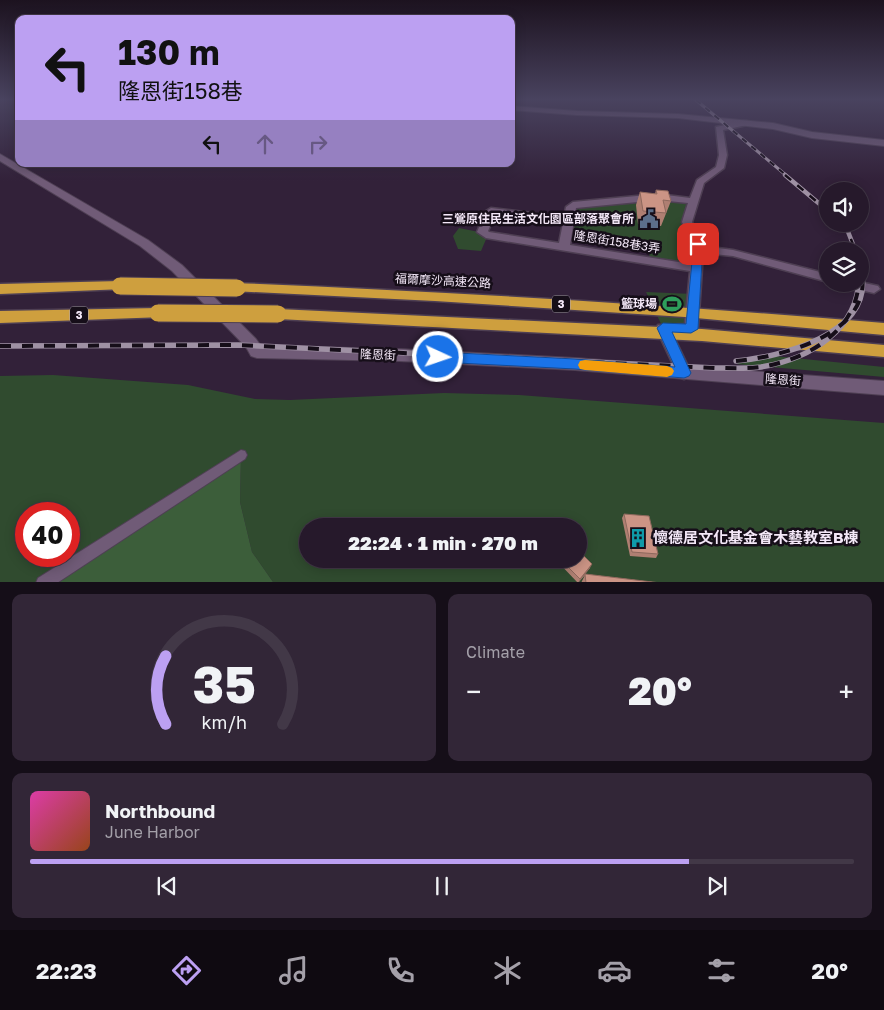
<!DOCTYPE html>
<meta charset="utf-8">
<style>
body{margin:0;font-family:"Golos Text","Noto Sans TC",sans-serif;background:#322637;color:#f1f3f6;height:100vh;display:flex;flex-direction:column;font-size:19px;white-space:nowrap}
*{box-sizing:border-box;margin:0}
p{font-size:16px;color:#a4a0a9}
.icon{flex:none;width:28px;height:28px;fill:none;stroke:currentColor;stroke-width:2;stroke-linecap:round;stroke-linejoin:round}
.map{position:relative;height:582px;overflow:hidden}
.panel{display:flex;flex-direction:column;gap:12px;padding:12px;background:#150e18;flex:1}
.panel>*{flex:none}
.top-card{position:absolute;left:15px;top:15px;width:500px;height:152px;border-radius:10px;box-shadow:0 2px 12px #0003,0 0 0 1px #423847;background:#bca0f2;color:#111;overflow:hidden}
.controls{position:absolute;left:819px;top:182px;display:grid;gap:10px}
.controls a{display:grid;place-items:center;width:50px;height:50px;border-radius:50%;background:#26192b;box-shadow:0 2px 12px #0003,0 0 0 1px #423847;font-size:25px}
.speed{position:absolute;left:15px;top:502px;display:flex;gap:10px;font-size:25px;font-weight:700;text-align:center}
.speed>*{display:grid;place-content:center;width:65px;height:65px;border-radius:50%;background:#26192b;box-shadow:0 2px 12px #0003,0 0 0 1px #423847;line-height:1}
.speed .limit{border:8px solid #d22;background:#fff;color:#111}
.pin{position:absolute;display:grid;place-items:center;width:42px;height:42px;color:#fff;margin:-21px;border-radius:10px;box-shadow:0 2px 8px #0006}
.me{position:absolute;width:55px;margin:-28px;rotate:93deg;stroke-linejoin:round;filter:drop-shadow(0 0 4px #0008)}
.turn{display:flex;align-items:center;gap:18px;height:105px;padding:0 20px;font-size:22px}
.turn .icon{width:65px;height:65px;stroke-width:2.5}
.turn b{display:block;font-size:35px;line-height:42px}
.lanes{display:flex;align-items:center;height:48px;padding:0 20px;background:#0003;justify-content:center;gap:25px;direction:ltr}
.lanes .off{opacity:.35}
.big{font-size:38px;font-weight:800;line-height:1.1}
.panel .tile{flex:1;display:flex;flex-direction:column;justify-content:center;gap:8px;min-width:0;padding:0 18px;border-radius:10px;background:#322637}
.panel .dial{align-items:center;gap:0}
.dial svg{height:130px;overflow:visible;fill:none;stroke:#423847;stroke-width:7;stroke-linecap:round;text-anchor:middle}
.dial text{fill:#f1f3f6;stroke:none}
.song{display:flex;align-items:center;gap:15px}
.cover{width:60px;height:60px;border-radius:8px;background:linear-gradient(135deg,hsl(320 70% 55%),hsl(20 70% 35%))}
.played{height:5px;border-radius:2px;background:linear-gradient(90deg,#bca0f2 80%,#423847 80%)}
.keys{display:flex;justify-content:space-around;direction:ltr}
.heat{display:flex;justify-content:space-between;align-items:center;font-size:28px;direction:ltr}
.panel .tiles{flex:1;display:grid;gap:12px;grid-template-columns:1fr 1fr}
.tile:last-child{grid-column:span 2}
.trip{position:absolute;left:299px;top:518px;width:288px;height:50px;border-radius:25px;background:#26192b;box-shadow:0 2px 12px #0003,0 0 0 1px #423847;font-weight:800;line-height:50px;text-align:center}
.menu{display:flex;height:80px;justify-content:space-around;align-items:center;background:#0f0a11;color:#a4a0a9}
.menu .icon{width:35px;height:35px}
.menu .selected{color:#bca0f2}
.menu b{font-size:22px;color:#f1f3f6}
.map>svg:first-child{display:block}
.green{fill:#304b2f;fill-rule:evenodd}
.forest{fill:#3c5e3a}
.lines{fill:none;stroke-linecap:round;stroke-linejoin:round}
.pedestrian-casing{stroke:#4e3f53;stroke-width:2}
.minor-casing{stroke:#4e3f53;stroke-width:3}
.tertiary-casing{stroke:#4e3f53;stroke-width:2}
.motorway-casing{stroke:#4e3f53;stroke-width:3}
.pedestrian{fill:#705b77;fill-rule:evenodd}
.minor{fill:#705b77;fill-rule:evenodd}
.tertiary{fill:#705b77;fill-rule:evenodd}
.motorway{fill:#ce9f3e;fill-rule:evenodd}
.rail-far2-casing{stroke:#9f91a4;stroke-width:3}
.rail-far1-casing{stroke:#9f91a4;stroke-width:4.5}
.rail-casing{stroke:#9f91a4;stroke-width:5.5}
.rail-far2{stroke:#160e19;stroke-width:2;stroke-dasharray:6;stroke-linecap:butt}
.rail-far1{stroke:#160e19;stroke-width:2.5;stroke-dasharray:8;stroke-linecap:butt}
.rail{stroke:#160e19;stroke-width:4;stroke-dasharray:11;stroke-linecap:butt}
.motorway-bridge-casing{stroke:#4e3f53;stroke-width:19;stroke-linecap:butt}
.motorway-bridge{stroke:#ce9f3e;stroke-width:17}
.wall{fill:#af7f72}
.shaded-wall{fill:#8e685d}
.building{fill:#cb9485;stroke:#8e685d}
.route{fill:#1a73e8;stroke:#114b97}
.slow{fill:#f59e0b}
.labels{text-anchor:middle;stroke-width:5;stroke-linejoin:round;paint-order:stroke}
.shield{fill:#160e19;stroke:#b1a7b5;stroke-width:1}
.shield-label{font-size:11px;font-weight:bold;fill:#f4e8f8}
.poi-label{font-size:12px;font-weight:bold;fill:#f4e8f8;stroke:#160e19;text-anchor:end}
.street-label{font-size:12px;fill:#f4e8f8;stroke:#160e19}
.near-poi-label{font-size:15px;font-weight:bold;fill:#f4e8f8;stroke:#160e19;text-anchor:start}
</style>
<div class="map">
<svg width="884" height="583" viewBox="0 0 884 583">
<rect width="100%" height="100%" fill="#322139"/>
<g class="green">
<path d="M 658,197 L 694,201 L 687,222 L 698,244 L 695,268 L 650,261 L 648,245 L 566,234 L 571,207 Z"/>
<path d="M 459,228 L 479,232 L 487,237 L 481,251 L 458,249 L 453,236 Z"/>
<path d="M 646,292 L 693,294 L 691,329 L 663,328 Z"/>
<path d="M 764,355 L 884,367 L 884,377 L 736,364 Z"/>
<path d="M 53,375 L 188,385 L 255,399 L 290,400 L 444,393 L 519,395 L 884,423 L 884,582 L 273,582 L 252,552 L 240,502 L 241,456 L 43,582 L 0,582 L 0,376 ZM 26,514 L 69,514 L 69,556 L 26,556 ZM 308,526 L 578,526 L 578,559 L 308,559 Z"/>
</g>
<path class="forest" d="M 241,455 L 240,502 L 252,552 L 273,582 L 43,583 Z"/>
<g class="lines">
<g class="pedestrian-casing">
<path id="pedestrian" d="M 241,450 L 245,451 L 247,455 L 245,459 L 57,583 L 36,583 L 38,578 Z"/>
</g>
<g class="minor-casing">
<g id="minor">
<path d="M 744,121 L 747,121 L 747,125 L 723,130 L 727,155 L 724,168 L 704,183 L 692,222 L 703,246 L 733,250 L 828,274 L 828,282 L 733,256 L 703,253 L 698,329 L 696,332 L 672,333 L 691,373 L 689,377 L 684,379 L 679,377 L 656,328 L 658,325 L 685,324 L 690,271 L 486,238 L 477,232 L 486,211 L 491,208 L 564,217 L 566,207 L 573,202 L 658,194 L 690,198 L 697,180 L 716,167 L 719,155 L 716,127 ZM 658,200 L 688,203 L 682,222 L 692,244 L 691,264 L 570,245 L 576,208 ZM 495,215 L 563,223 L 559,243 L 489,232 L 488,231 Z"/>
<path d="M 860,282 L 878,286 L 880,289 L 874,293 L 846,287 L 844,284 L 860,284 Z"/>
</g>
</g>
<g class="tertiary-casing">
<g id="tertiary">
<path d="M 511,106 L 577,111 L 678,114 L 773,123 L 812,132 L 884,140 L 884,146 L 812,138 L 773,129 L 678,118 L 577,115 L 511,110 Z"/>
<path d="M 0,154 L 148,240 L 182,265 L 256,339 L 261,346 L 399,349 L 575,358 L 884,381 L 884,395 L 575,370 L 399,361 L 257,358 L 251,356 L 246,347 L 172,271 L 140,246 L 0,161 Z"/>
</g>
</g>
<g class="motorway-casing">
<g id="motorway">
<path d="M 120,281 L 125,283 L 127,286 L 125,289 L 0,294 L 0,284 Z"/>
<path d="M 237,283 C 453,292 668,305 884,323 L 884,335 L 685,317 L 435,301 L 232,291 L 230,288 L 232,285 Z"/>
<path d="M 158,308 L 164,309 L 166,313 L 164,317 L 0,323 L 0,311 Z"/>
<path d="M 278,309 L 702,329 L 884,345 L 884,357 L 702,341 L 278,319 L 272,318 L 270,314 L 272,310 Z"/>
</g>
</g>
<use href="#pedestrian" class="pedestrian"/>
<use href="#minor" class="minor"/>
<use href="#tertiary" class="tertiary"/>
<use href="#motorway" class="motorway"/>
<g class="rail-far2-casing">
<path id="rail-far2" d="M 696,100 L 787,176"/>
</g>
<g class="rail-far1-casing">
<g id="rail-far1">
<path d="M 785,175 L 828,211"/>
<path d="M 845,224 L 856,252 L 860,276"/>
<path d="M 860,261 L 862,276"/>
</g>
</g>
<g class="rail-casing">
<g id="rail">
<path d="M 0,346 L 238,345 L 715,368 C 730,368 746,369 761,367 C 810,359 860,329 859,275"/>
<path d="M 736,361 C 780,357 871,335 862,275"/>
</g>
</g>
<use href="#rail-far2" class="rail-far2"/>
<use href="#rail-far1" class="rail-far1"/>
<use href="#rail" class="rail"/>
<g class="motorway-bridge-casing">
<g id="motorway-bridge">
<path d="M 120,286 L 237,288"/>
<path d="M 158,313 L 278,314"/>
</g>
</g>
<use href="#motorway-bridge" class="motorway-bridge"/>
</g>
<g class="wall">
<path d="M 656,190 L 671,201 L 661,226 L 638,224 L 636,205 L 640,192 L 655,194 Z"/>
<path d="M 624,514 L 658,554 L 656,558 L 630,556 L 622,518 Z"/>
<path d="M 555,559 L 578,559 L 590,568 L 585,574 L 661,583 L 581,583 L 585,575 L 578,583 Z"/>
</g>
<path class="shaded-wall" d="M 592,564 L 590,568 L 578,583 L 580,579 Z"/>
<g class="building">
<path d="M 656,190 L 668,191 L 671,201 L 663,200 L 666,213 L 643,211 L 640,192 L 657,194 Z"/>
<path d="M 624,514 L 649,516 L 658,554 L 632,552 Z"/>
<path d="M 578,550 L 592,564 L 580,579 L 560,559 L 578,559 Z"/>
<path d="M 585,574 L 661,583 L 586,583 Z"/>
</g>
<linearGradient id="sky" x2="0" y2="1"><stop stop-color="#1c121f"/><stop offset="0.55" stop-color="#49435f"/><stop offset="1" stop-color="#49435f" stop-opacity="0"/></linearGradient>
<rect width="884" height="181" fill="url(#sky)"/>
<path class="route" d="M 694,241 L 701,241 L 703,244 L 698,329 L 691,333 L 672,332 L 691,373 L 689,376 L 684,378 L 575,369 L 438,362 L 434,361 L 432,357 L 434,354 L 438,352 L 575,359 L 675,367 L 657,328 L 663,323 L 686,324 Z"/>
<path class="slow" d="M 585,360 L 667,366 L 672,368 L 674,371 L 672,375 L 667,377 L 585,370 L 580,369 L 578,365 L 580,361 Z"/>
<defs>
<g id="civic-bare" transform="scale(1.5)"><path d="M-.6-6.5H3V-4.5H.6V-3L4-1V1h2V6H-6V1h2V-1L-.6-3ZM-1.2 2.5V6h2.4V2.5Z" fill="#5c6f8a" stroke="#160e19" stroke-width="2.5" paint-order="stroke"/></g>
<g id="stadium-bare" transform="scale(1.5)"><path d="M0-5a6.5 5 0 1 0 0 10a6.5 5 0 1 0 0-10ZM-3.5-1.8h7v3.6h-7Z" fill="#2e9e5b" stroke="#160e19" stroke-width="2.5" paint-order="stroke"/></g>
<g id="building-bare" transform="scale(1.5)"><path d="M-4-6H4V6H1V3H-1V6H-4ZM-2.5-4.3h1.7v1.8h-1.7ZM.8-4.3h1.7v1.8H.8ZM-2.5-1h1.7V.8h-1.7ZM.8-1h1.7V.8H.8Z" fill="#0f9aa8" stroke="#160e19" stroke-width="2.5" paint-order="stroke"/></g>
</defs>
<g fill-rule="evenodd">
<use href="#civic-bare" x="649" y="219"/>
<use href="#stadium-bare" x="672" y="304"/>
<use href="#building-bare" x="638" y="538"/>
</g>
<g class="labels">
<g class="shield">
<rect x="552" y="295.5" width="18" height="17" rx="4"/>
<rect x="70" y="306.5" width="18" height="17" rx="4"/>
</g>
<g class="shield-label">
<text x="561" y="308">3</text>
<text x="79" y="319">3</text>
</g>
<g class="poi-label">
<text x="634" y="223">三鶯原住民生活文化園區部落聚會所</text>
<text x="657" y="308">籃球場</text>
</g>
<g class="street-label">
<text transform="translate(617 242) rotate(9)" y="4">隆恩街158巷3弄</text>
<text transform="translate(443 281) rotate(3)" y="4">福爾摩沙高速公路</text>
<text transform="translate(378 355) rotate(2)" y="4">隆恩街</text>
<text transform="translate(783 380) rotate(4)" y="4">隆恩街</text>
</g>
<g class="near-poi-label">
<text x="653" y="543">懷德居文化基金會木藝教室B棟</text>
</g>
</g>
</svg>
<div class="controls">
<a><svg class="icon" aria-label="sound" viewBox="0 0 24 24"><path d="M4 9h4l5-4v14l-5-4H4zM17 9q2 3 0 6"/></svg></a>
<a><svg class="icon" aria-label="layers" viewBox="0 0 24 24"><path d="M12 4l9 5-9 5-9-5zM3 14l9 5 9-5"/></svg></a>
</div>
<div class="speed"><div class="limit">40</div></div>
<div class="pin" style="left:698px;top:244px;background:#d93025"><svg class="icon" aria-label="arrive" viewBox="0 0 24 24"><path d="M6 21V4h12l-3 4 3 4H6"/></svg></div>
<svg class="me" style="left:438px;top:357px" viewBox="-20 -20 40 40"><circle r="17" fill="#1a73e8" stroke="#fff" stroke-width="3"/><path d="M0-11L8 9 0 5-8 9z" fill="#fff"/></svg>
<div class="trip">22:24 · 1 min · 270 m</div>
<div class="top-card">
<div class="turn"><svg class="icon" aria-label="left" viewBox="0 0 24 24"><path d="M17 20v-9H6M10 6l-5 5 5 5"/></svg><div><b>130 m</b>隆恩街158巷</div></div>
<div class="lanes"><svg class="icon" aria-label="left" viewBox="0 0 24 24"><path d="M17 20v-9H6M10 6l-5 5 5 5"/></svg><svg class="icon off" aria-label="ahead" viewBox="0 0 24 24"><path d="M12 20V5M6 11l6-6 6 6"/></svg><svg class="icon off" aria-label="right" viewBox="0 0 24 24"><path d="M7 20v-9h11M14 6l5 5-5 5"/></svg></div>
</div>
</div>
<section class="panel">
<div class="tiles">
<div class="tile dial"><svg viewBox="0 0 100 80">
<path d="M14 69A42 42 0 1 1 86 69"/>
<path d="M14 69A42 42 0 0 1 14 27" stroke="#bca0f2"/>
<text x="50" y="56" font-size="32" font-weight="700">35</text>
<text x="50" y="72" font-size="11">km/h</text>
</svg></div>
<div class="tile"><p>Climate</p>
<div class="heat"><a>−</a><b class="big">20°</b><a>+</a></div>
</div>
<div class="tile">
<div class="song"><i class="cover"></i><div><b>Northbound</b><p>June Harbor</p></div></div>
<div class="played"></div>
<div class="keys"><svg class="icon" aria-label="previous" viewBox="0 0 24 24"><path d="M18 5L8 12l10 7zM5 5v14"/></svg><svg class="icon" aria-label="pause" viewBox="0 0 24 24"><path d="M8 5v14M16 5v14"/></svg><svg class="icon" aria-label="next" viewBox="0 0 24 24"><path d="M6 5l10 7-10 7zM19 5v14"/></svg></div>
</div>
</div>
</section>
<nav class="menu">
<b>22:23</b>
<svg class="icon selected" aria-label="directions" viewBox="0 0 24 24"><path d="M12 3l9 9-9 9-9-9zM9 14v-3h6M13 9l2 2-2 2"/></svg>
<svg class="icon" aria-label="music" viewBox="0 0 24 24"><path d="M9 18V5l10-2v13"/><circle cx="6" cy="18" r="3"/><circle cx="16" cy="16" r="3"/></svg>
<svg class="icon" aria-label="phone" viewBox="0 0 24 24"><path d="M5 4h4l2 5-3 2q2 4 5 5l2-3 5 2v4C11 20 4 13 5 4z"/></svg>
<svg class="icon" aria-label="climate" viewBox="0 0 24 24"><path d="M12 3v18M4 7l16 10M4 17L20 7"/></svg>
<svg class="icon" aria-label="car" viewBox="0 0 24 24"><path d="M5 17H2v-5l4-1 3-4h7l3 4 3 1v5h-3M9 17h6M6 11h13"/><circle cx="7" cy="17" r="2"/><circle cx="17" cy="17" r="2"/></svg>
<svg class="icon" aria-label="filters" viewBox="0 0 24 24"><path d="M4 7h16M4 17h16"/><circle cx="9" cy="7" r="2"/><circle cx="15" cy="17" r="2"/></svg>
<b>20°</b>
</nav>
